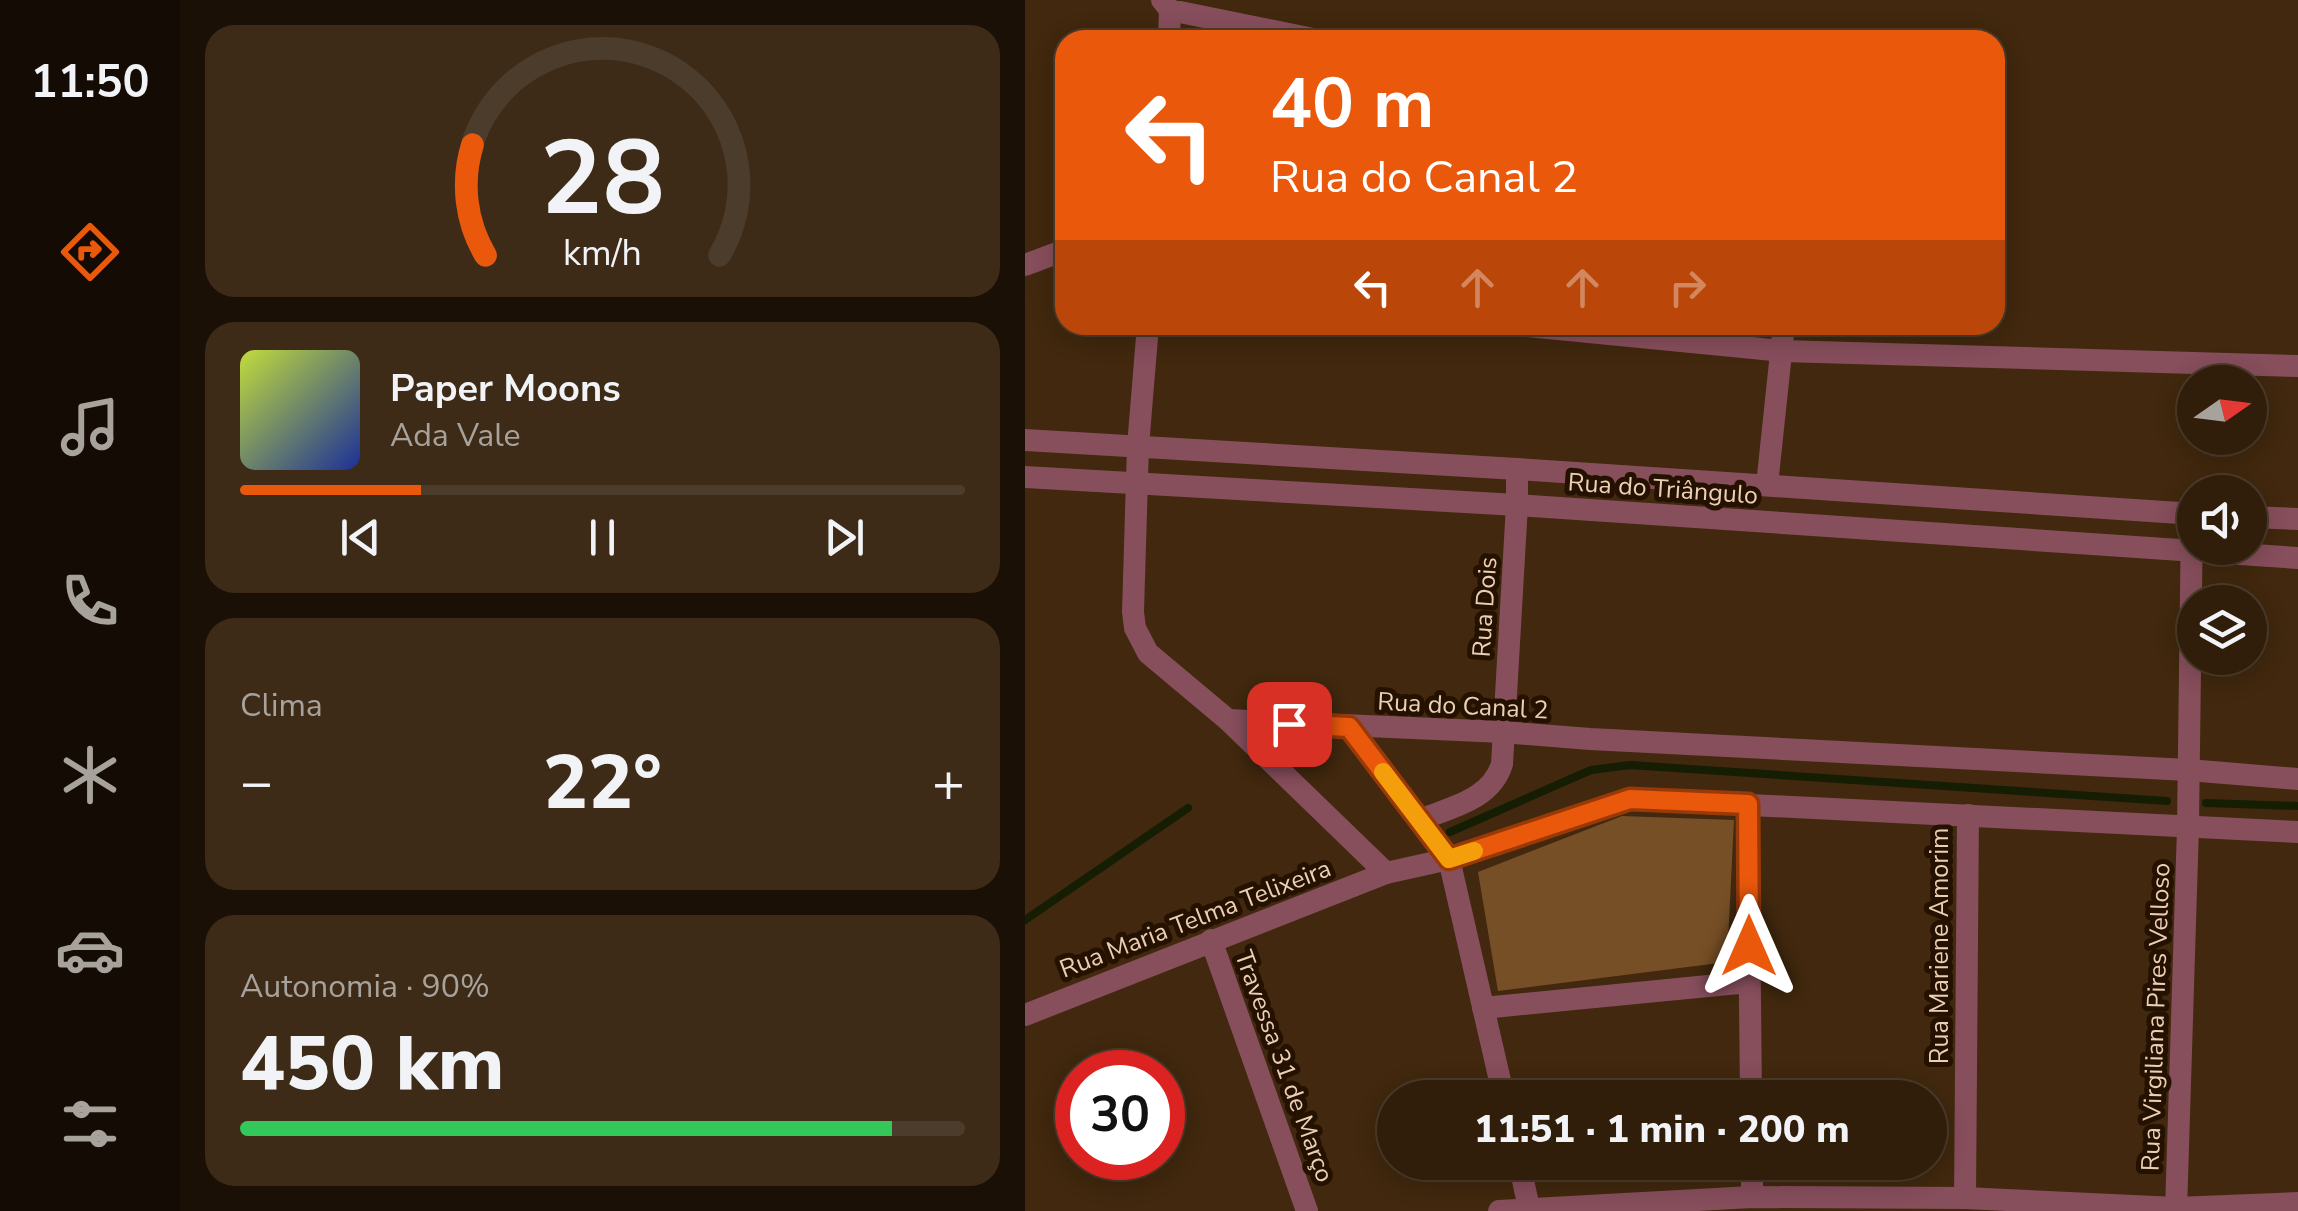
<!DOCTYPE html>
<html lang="pt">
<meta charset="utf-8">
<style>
body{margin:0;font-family:"Nunito Sans",sans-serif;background:#3d2b18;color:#f1f3f6;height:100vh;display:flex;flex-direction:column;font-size:38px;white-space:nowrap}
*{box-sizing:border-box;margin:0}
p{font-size:32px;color:#a8a29c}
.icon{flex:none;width:55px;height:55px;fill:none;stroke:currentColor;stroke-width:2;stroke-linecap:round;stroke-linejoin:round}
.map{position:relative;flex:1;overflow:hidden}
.side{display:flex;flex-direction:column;gap:25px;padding:25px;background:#1b1006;width:845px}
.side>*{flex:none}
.top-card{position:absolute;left:30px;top:30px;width:950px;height:305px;border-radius:30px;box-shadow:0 5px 25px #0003,0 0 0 2px #4c3c2b;background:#ea580c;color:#fff;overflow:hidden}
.needle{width:65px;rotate:76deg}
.tools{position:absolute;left:1152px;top:365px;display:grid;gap:20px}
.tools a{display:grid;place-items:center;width:90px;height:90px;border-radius:50%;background:#311e0a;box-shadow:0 5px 25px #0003,0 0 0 2px #4c3c2b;font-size:50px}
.speed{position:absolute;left:30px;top:1050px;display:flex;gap:20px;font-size:50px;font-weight:700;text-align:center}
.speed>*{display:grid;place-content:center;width:130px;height:130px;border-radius:50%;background:#311e0a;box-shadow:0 5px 25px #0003,0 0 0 2px #4c3c2b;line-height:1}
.speed .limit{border:15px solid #d22;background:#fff;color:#111}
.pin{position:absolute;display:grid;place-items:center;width:85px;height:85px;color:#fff;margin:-42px;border-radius:20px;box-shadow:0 5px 15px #0006}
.me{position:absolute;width:110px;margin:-55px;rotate:0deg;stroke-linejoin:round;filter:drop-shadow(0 0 8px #0008)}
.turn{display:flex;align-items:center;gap:35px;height:210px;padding:0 50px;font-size:45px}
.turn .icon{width:130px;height:130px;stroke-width:2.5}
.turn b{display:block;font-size:70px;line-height:85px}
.lanes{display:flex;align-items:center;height:95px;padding:0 50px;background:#0003;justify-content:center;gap:50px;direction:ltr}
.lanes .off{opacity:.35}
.big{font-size:75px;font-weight:800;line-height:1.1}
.side .tile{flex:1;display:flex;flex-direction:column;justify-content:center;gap:15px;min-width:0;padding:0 35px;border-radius:30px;background:#3d2b18}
.side .dial{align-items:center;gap:0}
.dial svg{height:260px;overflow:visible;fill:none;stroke:#4c3c2b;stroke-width:7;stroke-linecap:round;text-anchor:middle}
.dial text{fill:#f1f3f6;stroke:none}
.song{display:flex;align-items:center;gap:30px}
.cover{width:120px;height:120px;border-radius:15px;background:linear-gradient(135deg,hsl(70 70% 55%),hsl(230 70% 35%))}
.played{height:10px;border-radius:5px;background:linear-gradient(90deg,#ea580c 25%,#4c3c2b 25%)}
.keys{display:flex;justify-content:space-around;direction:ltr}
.heat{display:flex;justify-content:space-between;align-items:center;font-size:55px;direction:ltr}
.charge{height:15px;border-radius:8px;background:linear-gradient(90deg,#34c759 90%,#4c3c2b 0)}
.trip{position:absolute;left:352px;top:1080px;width:570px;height:100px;border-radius:50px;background:#311e0a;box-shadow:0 5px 25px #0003,0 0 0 2px #4c3c2b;font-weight:800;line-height:100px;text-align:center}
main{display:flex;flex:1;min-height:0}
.tab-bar{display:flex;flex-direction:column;width:180px;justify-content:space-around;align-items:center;background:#140c04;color:#a8a29c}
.tab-bar .icon{width:70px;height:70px}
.tab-bar .active{color:#ea580c}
.tab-bar b{font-size:45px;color:#f1f3f6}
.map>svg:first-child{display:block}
.green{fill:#774f26}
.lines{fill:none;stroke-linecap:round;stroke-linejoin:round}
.stream{stroke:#151d03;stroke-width:8}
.minor{stroke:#874e5c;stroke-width:22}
.route-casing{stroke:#983908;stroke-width:25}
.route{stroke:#ea580c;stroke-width:18}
.slow{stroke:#f59e0b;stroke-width:18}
.labels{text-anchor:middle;stroke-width:10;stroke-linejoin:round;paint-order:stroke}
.street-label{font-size:25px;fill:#eacfb6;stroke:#251100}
</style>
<main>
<nav class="tab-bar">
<b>11:50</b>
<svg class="icon active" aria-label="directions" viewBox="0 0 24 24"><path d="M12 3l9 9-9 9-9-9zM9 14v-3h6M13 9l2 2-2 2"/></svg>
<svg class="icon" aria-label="music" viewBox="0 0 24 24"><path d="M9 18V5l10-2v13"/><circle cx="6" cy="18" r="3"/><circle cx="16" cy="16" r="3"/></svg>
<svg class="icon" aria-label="phone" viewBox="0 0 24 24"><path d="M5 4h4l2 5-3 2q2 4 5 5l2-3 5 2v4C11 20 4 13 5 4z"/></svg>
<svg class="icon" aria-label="climate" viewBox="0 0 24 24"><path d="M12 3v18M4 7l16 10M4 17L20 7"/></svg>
<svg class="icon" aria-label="car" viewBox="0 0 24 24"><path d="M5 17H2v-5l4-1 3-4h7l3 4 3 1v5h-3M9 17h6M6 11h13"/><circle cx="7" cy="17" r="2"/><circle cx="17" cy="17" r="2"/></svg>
<svg class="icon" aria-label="filters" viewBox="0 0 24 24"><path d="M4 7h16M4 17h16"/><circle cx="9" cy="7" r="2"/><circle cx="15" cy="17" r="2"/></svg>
</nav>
<section class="side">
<div class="tile dial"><svg viewBox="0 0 100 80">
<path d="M14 69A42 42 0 1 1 86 69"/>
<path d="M14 69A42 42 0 0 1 10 35" stroke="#ea580c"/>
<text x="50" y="56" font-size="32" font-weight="700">28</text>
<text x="50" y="72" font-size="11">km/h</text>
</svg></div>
<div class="tile">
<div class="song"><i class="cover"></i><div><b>Paper Moons</b><p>Ada Vale</p></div></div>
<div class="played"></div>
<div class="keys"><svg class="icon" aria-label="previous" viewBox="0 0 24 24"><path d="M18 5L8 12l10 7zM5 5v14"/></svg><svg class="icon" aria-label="pause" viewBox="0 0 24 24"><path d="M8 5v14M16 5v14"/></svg><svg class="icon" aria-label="next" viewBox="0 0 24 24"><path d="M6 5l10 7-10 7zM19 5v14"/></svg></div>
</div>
<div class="tile"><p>Clima</p>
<div class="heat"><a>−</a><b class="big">22°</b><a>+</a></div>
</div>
<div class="tile"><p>Autonomia · 90%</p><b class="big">450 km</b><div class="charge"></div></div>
</section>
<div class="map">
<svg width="1273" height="1211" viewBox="0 0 1273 1211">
<rect width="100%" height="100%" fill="#41280e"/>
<path class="green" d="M 597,816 L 709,820 L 702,962 L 473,991 L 453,872 Z"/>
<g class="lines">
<g class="stream">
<path d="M 1181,803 L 1273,806"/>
<path d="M 425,832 L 566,770 L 605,765 L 1142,801"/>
<path d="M 0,920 L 163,808"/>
</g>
<g class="minor">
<path d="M 137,0 L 145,10 L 293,40"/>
<path d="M 144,40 L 145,10"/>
<path d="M 0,265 L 40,250"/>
<path d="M 123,325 L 113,446 L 108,612 L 110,628 L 123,653 L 203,720 L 361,873"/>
<path d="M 493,325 L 757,351 L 1273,366"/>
<path d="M 0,440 L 492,469 L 1170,514"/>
<path d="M 0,477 L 492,505 L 1273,558"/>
<path d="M 742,485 L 759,325"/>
<path d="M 1225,517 L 1273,519"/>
<path d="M 203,720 L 478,732 L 565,739 L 1163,770 L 1273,779"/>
<path d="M 324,727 L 424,859 L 479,1098"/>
<path d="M 723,804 L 726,1098"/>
<path d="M 395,820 C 426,807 466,800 477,764 L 492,505 L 492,469"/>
<path d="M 186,940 L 282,1211"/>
<path d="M 458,1008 L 724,982"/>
<path d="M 0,1015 L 361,873 L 424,859 L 605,799 L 1273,832"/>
<path d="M 494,1162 L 504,1208"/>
<path d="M 727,1162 L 727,1197"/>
<path d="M 940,1198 L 943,815"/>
<path d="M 474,1211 L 727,1197 L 940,1198 L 1151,1208 L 1273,1203"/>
<path d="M 1151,1211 L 1163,827 L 1167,514"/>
</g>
</g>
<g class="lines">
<g class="route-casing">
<path id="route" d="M 264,724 L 324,727 L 424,859 L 605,799 L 723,804 L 724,946"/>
</g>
<use href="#route" class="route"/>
<path class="slow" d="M 358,772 L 424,859 L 449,851"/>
</g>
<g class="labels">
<g class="street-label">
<text transform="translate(638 488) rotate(4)" y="9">Rua do Triângulo</text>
<text transform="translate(459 607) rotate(-86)" y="9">Rua Dois</text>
<text transform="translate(438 705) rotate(3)" y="9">Rua do Canal 2</text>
<text transform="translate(170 918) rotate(-21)" y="9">Rua Maria Telma Telixeira</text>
<text transform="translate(914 946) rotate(-90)" y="9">Rua Mariene Amorim</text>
<text transform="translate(1130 1017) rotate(-88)" y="9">Rua Virgiliana Pires Velloso</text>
<text transform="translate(260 1066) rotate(70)" y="9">Travessa 31 de Março</text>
</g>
</g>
</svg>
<div class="tools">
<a><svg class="needle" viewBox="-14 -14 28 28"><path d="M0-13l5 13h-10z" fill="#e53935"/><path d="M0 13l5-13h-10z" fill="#a8a29c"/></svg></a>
<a><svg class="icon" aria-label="sound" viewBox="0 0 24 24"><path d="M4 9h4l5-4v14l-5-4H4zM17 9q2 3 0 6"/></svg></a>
<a><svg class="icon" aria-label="layers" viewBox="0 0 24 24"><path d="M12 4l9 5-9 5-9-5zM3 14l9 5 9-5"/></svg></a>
</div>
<div class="speed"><div class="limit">30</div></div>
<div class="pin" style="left:264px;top:724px;background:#d93025"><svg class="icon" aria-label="arrive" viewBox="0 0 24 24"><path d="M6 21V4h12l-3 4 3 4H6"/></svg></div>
<svg class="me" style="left:724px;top:946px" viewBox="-20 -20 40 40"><path d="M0-17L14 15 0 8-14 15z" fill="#ea580c" stroke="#fff" stroke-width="4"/></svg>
<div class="trip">11:51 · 1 min · 200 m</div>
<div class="top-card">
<div class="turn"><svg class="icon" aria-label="left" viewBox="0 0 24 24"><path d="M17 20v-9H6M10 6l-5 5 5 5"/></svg><div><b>40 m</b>Rua do Canal 2</div></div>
<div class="lanes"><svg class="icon" aria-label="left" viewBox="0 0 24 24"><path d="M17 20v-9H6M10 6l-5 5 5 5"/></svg><svg class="icon off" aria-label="ahead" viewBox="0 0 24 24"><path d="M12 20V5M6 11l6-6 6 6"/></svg><svg class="icon off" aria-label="ahead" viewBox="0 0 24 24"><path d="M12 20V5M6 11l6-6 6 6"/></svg><svg class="icon off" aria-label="right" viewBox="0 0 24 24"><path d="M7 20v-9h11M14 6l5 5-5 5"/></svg></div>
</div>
</div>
</main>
